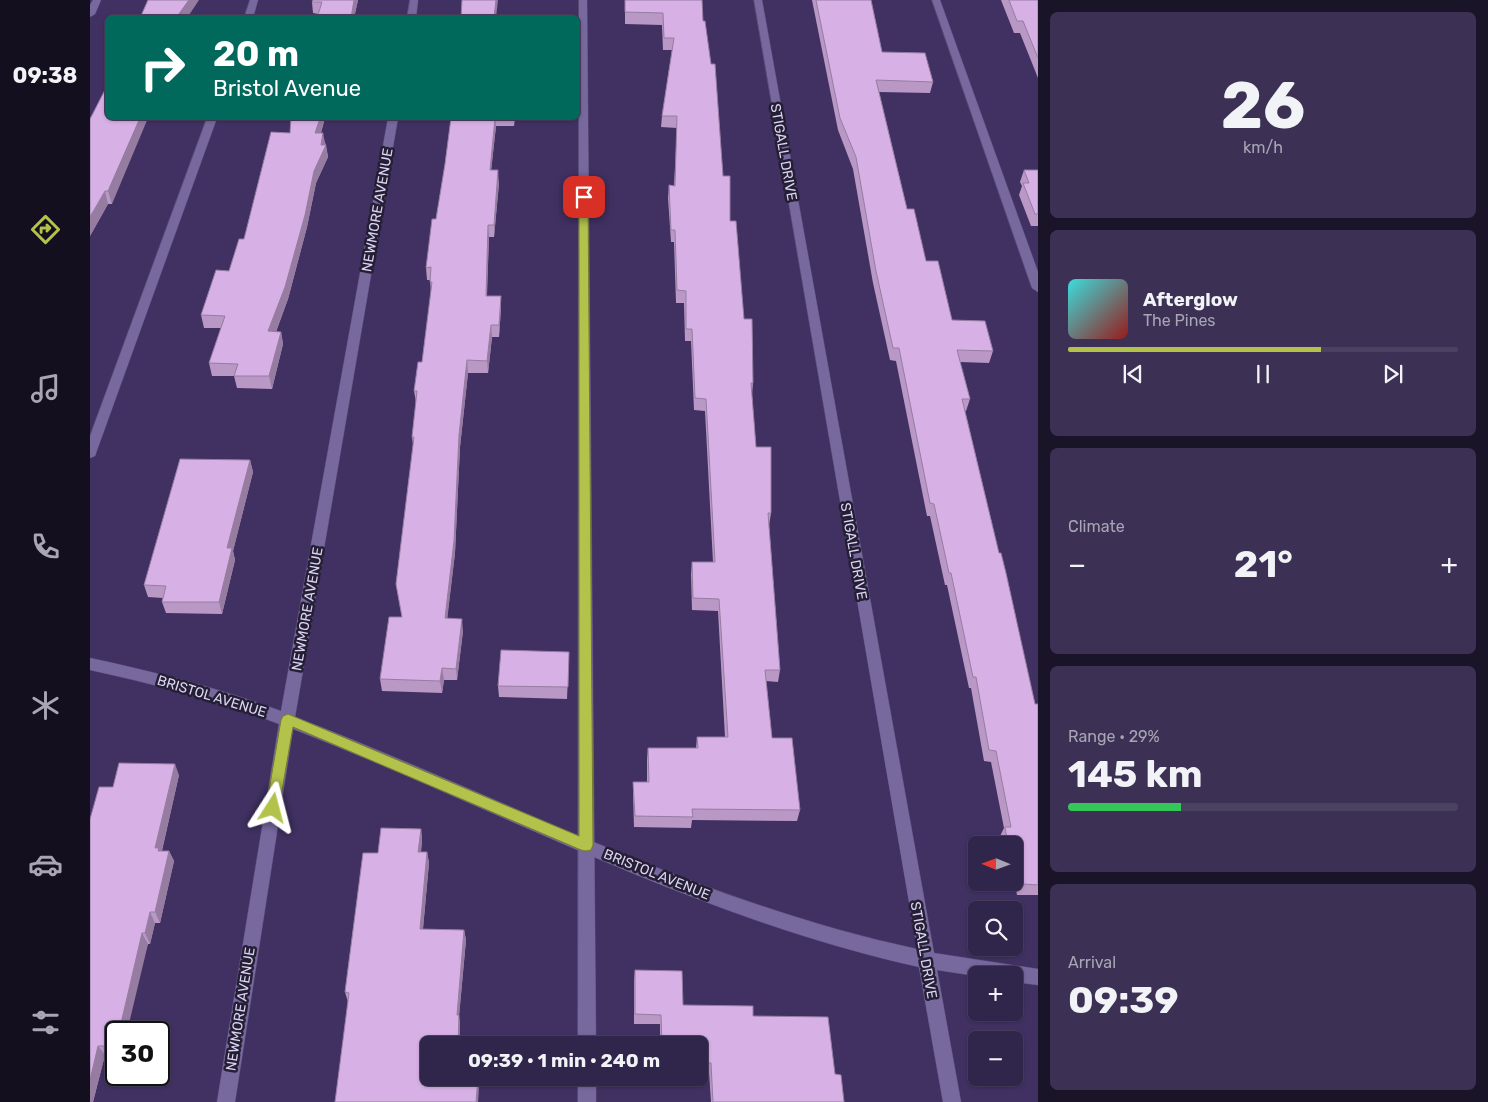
<!DOCTYPE html>
<meta charset="utf-8">
<style>
body{margin:0;font-family:Rubik,sans-serif;background:#3c3154;color:#f1f3f6;height:100vh;display:flex;flex-direction:column;font-size:19px;white-space:nowrap}
*{box-sizing:border-box;margin:0}
p{font-size:16px;color:#a8a5b5}
.icon{flex:none;width:28px;height:28px;fill:none;stroke:currentColor;stroke-width:2;stroke-linecap:round;stroke-linejoin:round}
.map{position:relative;flex:1;overflow:hidden}
.panel{display:flex;flex-direction:column;gap:12px;padding:12px;background:#1a1429;width:450px}
.panel>*{flex:none}
.guide{position:absolute;left:15px;top:15px;width:475px;height:105px;border-radius:8px;box-shadow:0 1px 4px #0004,0 0 0 1px #4b4262;background:#00695c;color:#fff;overflow:hidden}
.needle{width:32px;rotate:271deg}
.tools{position:absolute;left:878px;top:836px;display:grid;gap:10px}
.tools a{display:grid;place-items:center;width:55px;height:55px;border-radius:8px;background:#30254a;box-shadow:0 1px 4px #0004,0 0 0 1px #4b4262;font-size:25px}
.speed{position:absolute;left:15px;top:1021px;display:flex;gap:10px;font-size:25px;font-weight:700;text-align:center}
.speed>*{display:grid;place-content:center;width:65px;height:65px;border-radius:50%;background:#30254a;box-shadow:0 1px 4px #0004,0 0 0 1px #4b4262;line-height:1}
.speed .limit{border:2px solid #111;border-radius:8px;background:#fff;color:#111}
.pin{position:absolute;display:grid;place-items:center;width:42px;height:42px;color:#fff;margin:-21px;border-radius:10px;box-shadow:0 2px 8px #0006}
.me{position:absolute;width:55px;margin:-28px;rotate:9deg;stroke-linejoin:round;filter:drop-shadow(0 0 4px #0008)}
.turn{display:flex;align-items:center;gap:18px;height:105px;padding:0 25px;font-size:22px}
.turn .icon{width:65px;height:65px;stroke-width:2.5}
.turn b{display:block;font-size:35px;line-height:42px}
.big{font-size:38px;font-weight:700;line-height:1.1}
.panel .card{flex:1;display:flex;flex-direction:column;justify-content:center;gap:8px;min-width:0;padding:0 18px;border-radius:8px;background:#3c3154}
.panel .dial{align-items:center;gap:0}
.dial b{font-size:65px;line-height:1}
.song{display:flex;align-items:center;gap:15px}
.cover{width:60px;height:60px;border-radius:8px;background:linear-gradient(135deg,hsl(180 70% 55%),hsl(0 70% 35%))}
.played{height:5px;border-radius:2px;background:linear-gradient(90deg,#b3c24b 65%,#4b4262 65%)}
.keys{display:flex;justify-content:space-around;direction:ltr}
.heat{display:flex;justify-content:space-between;align-items:center;font-size:28px;direction:ltr}
.charge{height:8px;border-radius:4px;background:linear-gradient(90deg,#34c759 29%,#4b4262 0)}
.trip{position:absolute;left:330px;top:1036px;width:288px;height:50px;border-radius:8px;background:#30254a;box-shadow:0 1px 4px #0004,0 0 0 1px #4b4262;font-weight:700;line-height:50px;text-align:center}
main{display:flex;flex:1;min-height:0}
.tab-bar{display:flex;flex-direction:column;width:90px;justify-content:space-around;align-items:center;background:#130f1e;color:#a8a5b5}
.tab-bar .icon{width:35px;height:35px}
.tab-bar .selected{color:#b3c24b}
.tab-bar b{font-size:22px;color:#f1f3f6}
.map>svg:first-child{display:block}
.lines{fill:none;stroke-linecap:round;stroke-linejoin:round}
.service-casing{stroke:#5a4c76;stroke-width:1}
.minor-casing{stroke:#5a4c76;stroke-width:1}
.service{fill:#77689e;fill-rule:evenodd}
.minor{fill:#77689e;fill-rule:evenodd}
.wall{fill:#b998c6}
.shaded-wall{fill:#967ca1}
.building{fill:#d7b1e6;stroke:#967ca1}
.route{fill:#b3c24b;stroke:#747e31}
.labels{text-anchor:middle;stroke-width:5;stroke-linejoin:round;paint-order:stroke}
.street-label{font-size:14px;fill:#dbd4f2;stroke:#251f35}
</style>
<main>
<nav class="tab-bar">
<b>09:38</b>
<svg class="icon selected" aria-label="directions" viewBox="0 0 24 24"><path d="M12 3l9 9-9 9-9-9zM9 14v-3h6M13 9l2 2-2 2"/></svg>
<svg class="icon" aria-label="music" viewBox="0 0 24 24"><path d="M9 18V5l10-2v13"/><circle cx="6" cy="18" r="3"/><circle cx="16" cy="16" r="3"/></svg>
<svg class="icon" aria-label="phone" viewBox="0 0 24 24"><path d="M5 4h4l2 5-3 2q2 4 5 5l2-3 5 2v4C11 20 4 13 5 4z"/></svg>
<svg class="icon" aria-label="climate" viewBox="0 0 24 24"><path d="M12 3v18M4 7l16 10M4 17L20 7"/></svg>
<svg class="icon" aria-label="car" viewBox="0 0 24 24"><path d="M5 17H2v-5l4-1 3-4h7l3 4 3 1v5h-3M9 17h6M6 11h13"/><circle cx="7" cy="17" r="2"/><circle cx="17" cy="17" r="2"/></svg>
<svg class="icon" aria-label="filters" viewBox="0 0 24 24"><path d="M4 7h16M4 17h16"/><circle cx="9" cy="7" r="2"/><circle cx="15" cy="17" r="2"/></svg>
</nav>
<div class="map">
<svg width="948" height="1102" viewBox="0 0 948 1102">
<rect width="100%" height="100%" fill="#403162"/>
<g class="lines">
<g class="service-casing">
<g id="service">
<path d="M 160,0 L 168,0 L 163,18 L 154,18 Z"/>
<path d="M 489,0 L 497,0 L 506,1045 L 488,1045 Z"/>
<path d="M 842,0 L 850,0 L 948,272 L 948,292 L 942,288 Z"/>
<path d="M 117,118 L 127,118 L 6,453 L 5,456 L 0,458 L 0,436 Z"/>
<rect x="488" y="1078" width="18" height="24"/>
</g>
</g>
<g class="minor-casing">
<g id="minor">
<path d="M 3,0 L 11,0 L 5,14 L 0,17 L 0,5 Z"/>
<path d="M 320,0 L 328,0 L 326,18 L 317,18 Z"/>
<path d="M 664,0 L 672,0 L 844,953 L 948,969 L 948,985 L 924,982 L 924,975 L 886,976 L 847,970 L 871,1102 L 853,1102 L 829,967 C 610,919 411,810 203,729 L 145,1102 L 127,1102 L 189,724 C 127,700 64,684 0,670 L 0,658 C 65,672 129,688 191,711 L 298,118 L 308,118 L 205,717 C 411,796 610,903 827,949 Z"/>
</g>
</g>
<use href="#service" class="service"/>
<use href="#minor" class="minor"/>
</g>
<g class="wall">
<path d="M 268,0 L 264,18 L 227,18 L 228,14 L 223,13 L 222,2 Z"/>
<path d="M 535,0 L 613,21 L 633,176 L 663,383 L 662,395 L 666,447 L 681,513 L 679,526 L 690,670 L 688,682 L 676,681 L 682,738 L 710,810 L 707,821 L 602,820 L 601,828 L 544,827 L 543,793 L 543,782 L 557,782 L 557,759 L 558,748 L 606,748 L 607,737 L 635,737 L 628,611 L 602,610 L 601,574 L 602,562 L 623,562 L 615,411 L 604,410 L 601,341 L 595,341 L 594,303 L 586,303 L 584,242 L 581,242 L 578,198 L 579,185 L 584,186 L 587,128 L 571,127 L 572,116 L 582,50 L 573,50 L 572,25 L 535,24 Z"/>
<path d="M 722,0 L 781,0 L 792,52 L 843,82 L 840,93 L 789,92 L 817,209 L 836,261 L 862,320 L 903,351 L 899,363 L 870,362 L 880,399 L 876,411 L 875,411 L 945,704 L 948,704 L 948,895 L 927,895 L 924,880 L 924,845 L 911,845 L 909,838 L 914,828 L 901,762 L 894,761 L 881,688 L 879,688 L 857,585 L 855,585 L 840,516 L 837,516 L 806,361 L 800,360 L 783,283 L 763,169 L 748,130 Z"/>
<path d="M 911,0 L 948,0 L 948,78 L 930,33 L 924,33 Z"/>
<path d="M 18,84 L 22,204 L 18,204 L 0,236 Z"/>
<path d="M 201,118 L 235,118 L 231,133 L 236,145 L 238,157 L 226,183 L 217,227 L 198,299 L 186,332 L 191,332 L 193,344 L 182,389 L 147,388 L 144,376 L 122,376 L 119,363 L 131,328 L 114,328 L 111,315 L 139,271 L 154,239 L 200,133 Z"/>
<path d="M 361,118 L 425,118 L 424,126 L 406,126 L 401,170 L 409,183 L 404,237 L 399,237 L 397,296 L 411,308 L 409,337 L 402,337 L 398,373 L 378,373 L 370,447 L 365,553 L 357,618 L 373,631 L 367,680 L 354,680 L 352,693 L 292,691 L 290,679 L 312,617 L 306,584 L 323,445 L 322,437 L 326,402 L 324,391 L 332,362 L 341,292 L 340,280 L 337,280 L 336,268 L 346,219 L 355,164 Z"/>
<path d="M 934,170 L 948,170 L 948,226 L 941,226 L 929,195 L 932,186 L 930,182 Z"/>
<path d="M 160,460 L 163,472 L 143,551 L 145,560 L 132,614 L 76,613 L 72,602 L 73,598 L 58,597 L 54,585 Z"/>
<path d="M 479,652 L 477,699 L 409,697 L 408,686 Z"/>
<path d="M 89,775 L 72,851 L 79,851 L 84,861 L 70,923 L 65,923 L 60,944 L 58,944 L 26,1032 L 26,1055 L 15,1055 L 3,1102 L 0,1102 L 23,787 Z"/>
<path d="M 291,828 L 331,829 L 332,840 L 331,852 L 337,852 L 339,863 L 333,929 L 374,930 L 376,940 L 369,1016 L 370,1025 L 370,1045 L 339,1045 L 339,1078 L 389,1078 L 388,1102 L 245,1102 L 258,1002 L 255,992 L 273,853 L 288,853 Z"/>
<path d="M 545,970 L 593,1005 L 663,1016 L 745,1074 L 754,1102 L 621,1102 L 619,1072 L 609,1072 L 609,1045 L 570,1045 L 570,1024 L 544,1024 L 544,980 Z"/>
</g>
<g class="shaded-wall">
<path d="M 99,0 L 109,0 L 97,18 L 86,18 Z"/>
<path d="M 264,0 L 268,0 L 264,18 L 261,18 Z"/>
<path d="M 406,0 L 408,0 L 406,18 L 404,18 Z"/>
<path d="M 50,118 L 58,118 L 22,204 L 18,191 Z"/>
<path d="M 230,118 L 235,118 L 227,145 L 225,133 Z"/>
<path d="M 405,118 L 406,126 L 400,182 L 400,170 Z"/>
<path d="M 233,133 L 238,157 L 226,183 L 217,227 L 198,299 L 181,344 L 178,331 L 224,171 Z"/>
<path d="M 408,170 L 409,183 L 404,237 L 404,225 Z"/>
<path d="M 15,191 L 18,204 L 0,236 L 0,217 Z"/>
<path d="M 398,225 L 399,237 L 396,308 L 396,296 Z"/>
<path d="M 411,296 L 411,308 L 409,337 L 409,325 Z"/>
<path d="M 401,325 L 402,337 L 398,373 L 397,361 Z"/>
<path d="M 191,332 L 193,344 L 182,389 L 179,376 Z"/>
<path d="M 377,360 L 378,373 L 370,447 L 365,553 L 356,630 L 355,618 L 369,435 Z"/>
<path d="M 160,460 L 163,472 L 143,551 L 145,560 L 132,614 L 129,602 L 137,548 Z"/>
<path d="M 372,619 L 373,631 L 367,680 L 366,669 Z"/>
<path d="M 352,668 L 354,680 L 352,693 L 350,681 Z"/>
<path d="M 85,764 L 89,775 L 71,854 L 65,848 Z"/>
<path d="M 331,829 L 332,840 L 330,862 L 328,852 Z"/>
<path d="M 79,851 L 84,861 L 70,923 L 65,912 Z"/>
<path d="M 337,852 L 339,863 L 332,939 L 330,929 Z"/>
<path d="M 60,912 L 65,923 L 60,944 L 55,933 Z"/>
<path d="M 374,930 L 376,940 L 369,1016 L 370,1025 L 370,1045 L 368,1045 L 367,1015 Z"/>
<path d="M 52,933 L 58,944 L 37,1032 L 29,1032 Z"/>
<path d="M 8,1046 L 15,1055 L 3,1102 L 0,1102 L 0,1080 Z"/>
<path d="M 388,1078 L 389,1078 L 388,1102 L 386,1102 Z"/>
</g>
<g class="building">
<path d="M 58,0 L 99,0 L 86,18 L 50,18 Z"/>
<path d="M 223,0 L 264,0 L 261,18 L 227,18 L 232,2 L 222,2 Z"/>
<path d="M 372,0 L 406,0 L 404,18 L 371,18 Z"/>
<path d="M 535,0 L 612,0 L 613,21 L 615,21 L 621,64 L 625,64 L 633,176 L 640,176 L 640,221 L 646,221 L 654,319 L 662,319 L 663,383 L 661,383 L 666,447 L 681,447 L 681,513 L 678,513 L 690,670 L 675,670 L 682,738 L 702,738 L 710,810 L 602,809 L 603,817 L 545,816 L 543,782 L 559,782 L 558,748 L 608,748 L 607,737 L 638,737 L 629,599 L 603,598 L 602,562 L 625,562 L 616,399 L 605,398 L 602,329 L 596,329 L 596,291 L 587,290 L 585,230 L 581,230 L 579,185 L 585,186 L 587,116 L 572,116 L 584,38 L 574,38 L 573,13 L 535,12 Z"/>
<path d="M 726,0 L 781,0 L 792,52 L 835,53 L 843,82 L 786,80 L 817,209 L 824,209 L 836,261 L 848,261 L 862,320 L 895,321 L 903,351 L 867,350 L 880,399 L 872,399 L 909,553 L 911,553 L 916,573 L 945,704 L 948,704 L 948,885 L 933,884 L 927,861 L 924,861 L 924,845 L 918,845 L 915,827 L 921,827 L 906,751 L 899,750 L 886,677 L 883,677 L 861,573 L 859,573 L 844,504 L 840,503 L 809,348 L 803,348 L 786,271 L 766,157 L 750,118 Z"/>
<path d="M 919,0 L 948,0 L 948,58 L 933,21 L 927,21 Z"/>
<path d="M 18,84 L 18,118 L 50,118 L 18,191 L 15,191 L 0,217 L 0,119 Z"/>
<path d="M 201,118 L 230,118 L 225,133 L 233,133 L 231,145 L 236,145 L 224,171 L 215,215 L 195,287 L 178,331 L 191,332 L 179,376 L 144,376 L 148,364 L 119,363 L 135,316 L 111,315 L 126,270 L 139,271 L 149,239 L 154,239 L 181,132 L 200,133 Z"/>
<path d="M 361,118 L 405,118 L 400,170 L 408,170 L 404,225 L 398,225 L 396,296 L 411,296 L 409,325 L 401,325 L 397,361 L 377,360 L 369,435 L 364,541 L 355,618 L 372,619 L 366,669 L 352,668 L 350,681 L 290,679 L 299,617 L 312,617 L 306,584 L 324,437 L 322,437 L 327,391 L 324,391 L 328,362 L 332,362 L 342,282 L 340,282 L 341,267 L 336,268 L 342,219 L 346,219 L 355,164 Z"/>
<path d="M 934,170 L 948,170 L 948,214 L 945,214 L 933,183 L 939,183 Z"/>
<path d="M 90,459 L 160,460 L 137,548 L 142,548 L 129,602 L 72,602 L 76,586 L 54,585 Z"/>
<path d="M 411,650 L 479,652 L 478,687 L 408,686 Z"/>
<path d="M 29,763 L 85,764 L 65,848 L 69,848 L 68,851 L 79,851 L 65,912 L 60,912 L 55,933 L 52,933 L 29,1032 L 26,1032 L 26,1046 L 8,1046 L 0,1080 L 0,819 L 9,787 L 23,787 Z"/>
<path d="M 291,828 L 331,829 L 328,852 L 337,852 L 330,929 L 374,930 L 367,1015 L 369,1015 L 368,1045 L 339,1045 L 339,1078 L 388,1078 L 386,1102 L 245,1102 L 259,993 L 255,992 L 273,853 L 288,853 Z"/>
<path d="M 545,970 L 592,971 L 593,1005 L 663,1006 L 663,1016 L 738,1017 L 745,1074 L 751,1075 L 754,1102 L 623,1102 L 621,1063 L 609,1063 L 609,1045 L 572,1045 L 571,1015 L 545,1014 Z"/>
</g>
<path class="route" d="M 494,194 L 498,197 L 503,845 L 501,850 L 496,851 L 491,850 L 203,727 L 189,808 L 187,812 L 183,814 L 178,812 L 176,808 L 191,720 L 193,716 L 198,714 L 489,836 L 489,197 Z"/>
<g class="labels">
<g class="street-label">
<text transform="translate(694 152) rotate(80)" y="5">STIGALL DRIVE</text>
<text transform="translate(287 210) rotate(-80)" y="5">NEWMORE AVENUE</text>
<text transform="translate(764 551) rotate(80)" y="5">STIGALL DRIVE</text>
<text transform="translate(217 609) rotate(-80)" y="5">NEWMORE AVENUE</text>
<text transform="translate(122 696) rotate(17)" y="5">BRISTOL AVENUE</text>
<text transform="translate(567 874) rotate(22)" y="5">BRISTOL AVENUE</text>
<text transform="translate(834 950) rotate(80)" y="5">STIGALL DRIVE</text>
<text transform="translate(150 1009) rotate(-81)" y="5">NEWMORE AVENUE</text>
</g>
</g>
</svg>
<div class="tools">
<a><svg class="needle" viewBox="-14 -14 28 28"><path d="M0-13l5 13h-10z" fill="#e53935"/><path d="M0 13l5-13h-10z" fill="#a8a5b5"/></svg></a>
<a><svg class="icon" aria-label="search" viewBox="0 0 24 24"><circle cx="10" cy="10" r="6"/><path d="M15 15l6 6"/></svg></a>
<a>+</a>
<a>−</a>
</div>
<div class="speed"><div class="limit">30</div></div>
<div class="pin" style="left:494px;top:197px;background:#d93025"><svg class="icon" aria-label="arrive" viewBox="0 0 24 24"><path d="M6 21V4h12l-3 4 3 4H6"/></svg></div>
<svg class="me" style="left:183px;top:808px" viewBox="-20 -20 40 40"><path d="M0-17L14 15 0 8-14 15z" fill="#b3c24b" stroke="#fff" stroke-width="4"/></svg>
<div class="trip">09:39 · 1 min · 240 m</div>
<div class="guide">
<div class="turn"><svg class="icon" aria-label="right" viewBox="0 0 24 24"><path d="M7 20v-9h11M14 6l5 5-5 5"/></svg><div><b>20 m</b>Bristol Avenue</div></div>
</div>
</div>
<section class="panel">
<div class="card dial"><b>26</b><p>km/h</p></div>
<div class="card">
<div class="song"><i class="cover"></i><div><b>Afterglow</b><p>The Pines</p></div></div>
<div class="played"></div>
<div class="keys"><svg class="icon" aria-label="previous" viewBox="0 0 24 24"><path d="M18 5L8 12l10 7zM5 5v14"/></svg><svg class="icon" aria-label="pause" viewBox="0 0 24 24"><path d="M8 5v14M16 5v14"/></svg><svg class="icon" aria-label="next" viewBox="0 0 24 24"><path d="M6 5l10 7-10 7zM19 5v14"/></svg></div>
</div>
<div class="card"><p>Climate</p>
<div class="heat"><a>−</a><b class="big">21°</b><a>+</a></div>
</div>
<div class="card"><p>Range · 29%</p><b class="big">145 km</b><div class="charge"></div></div>
<div class="card"><p>Arrival</p><b class="big">09:39</b></div>
</section>
</main>
